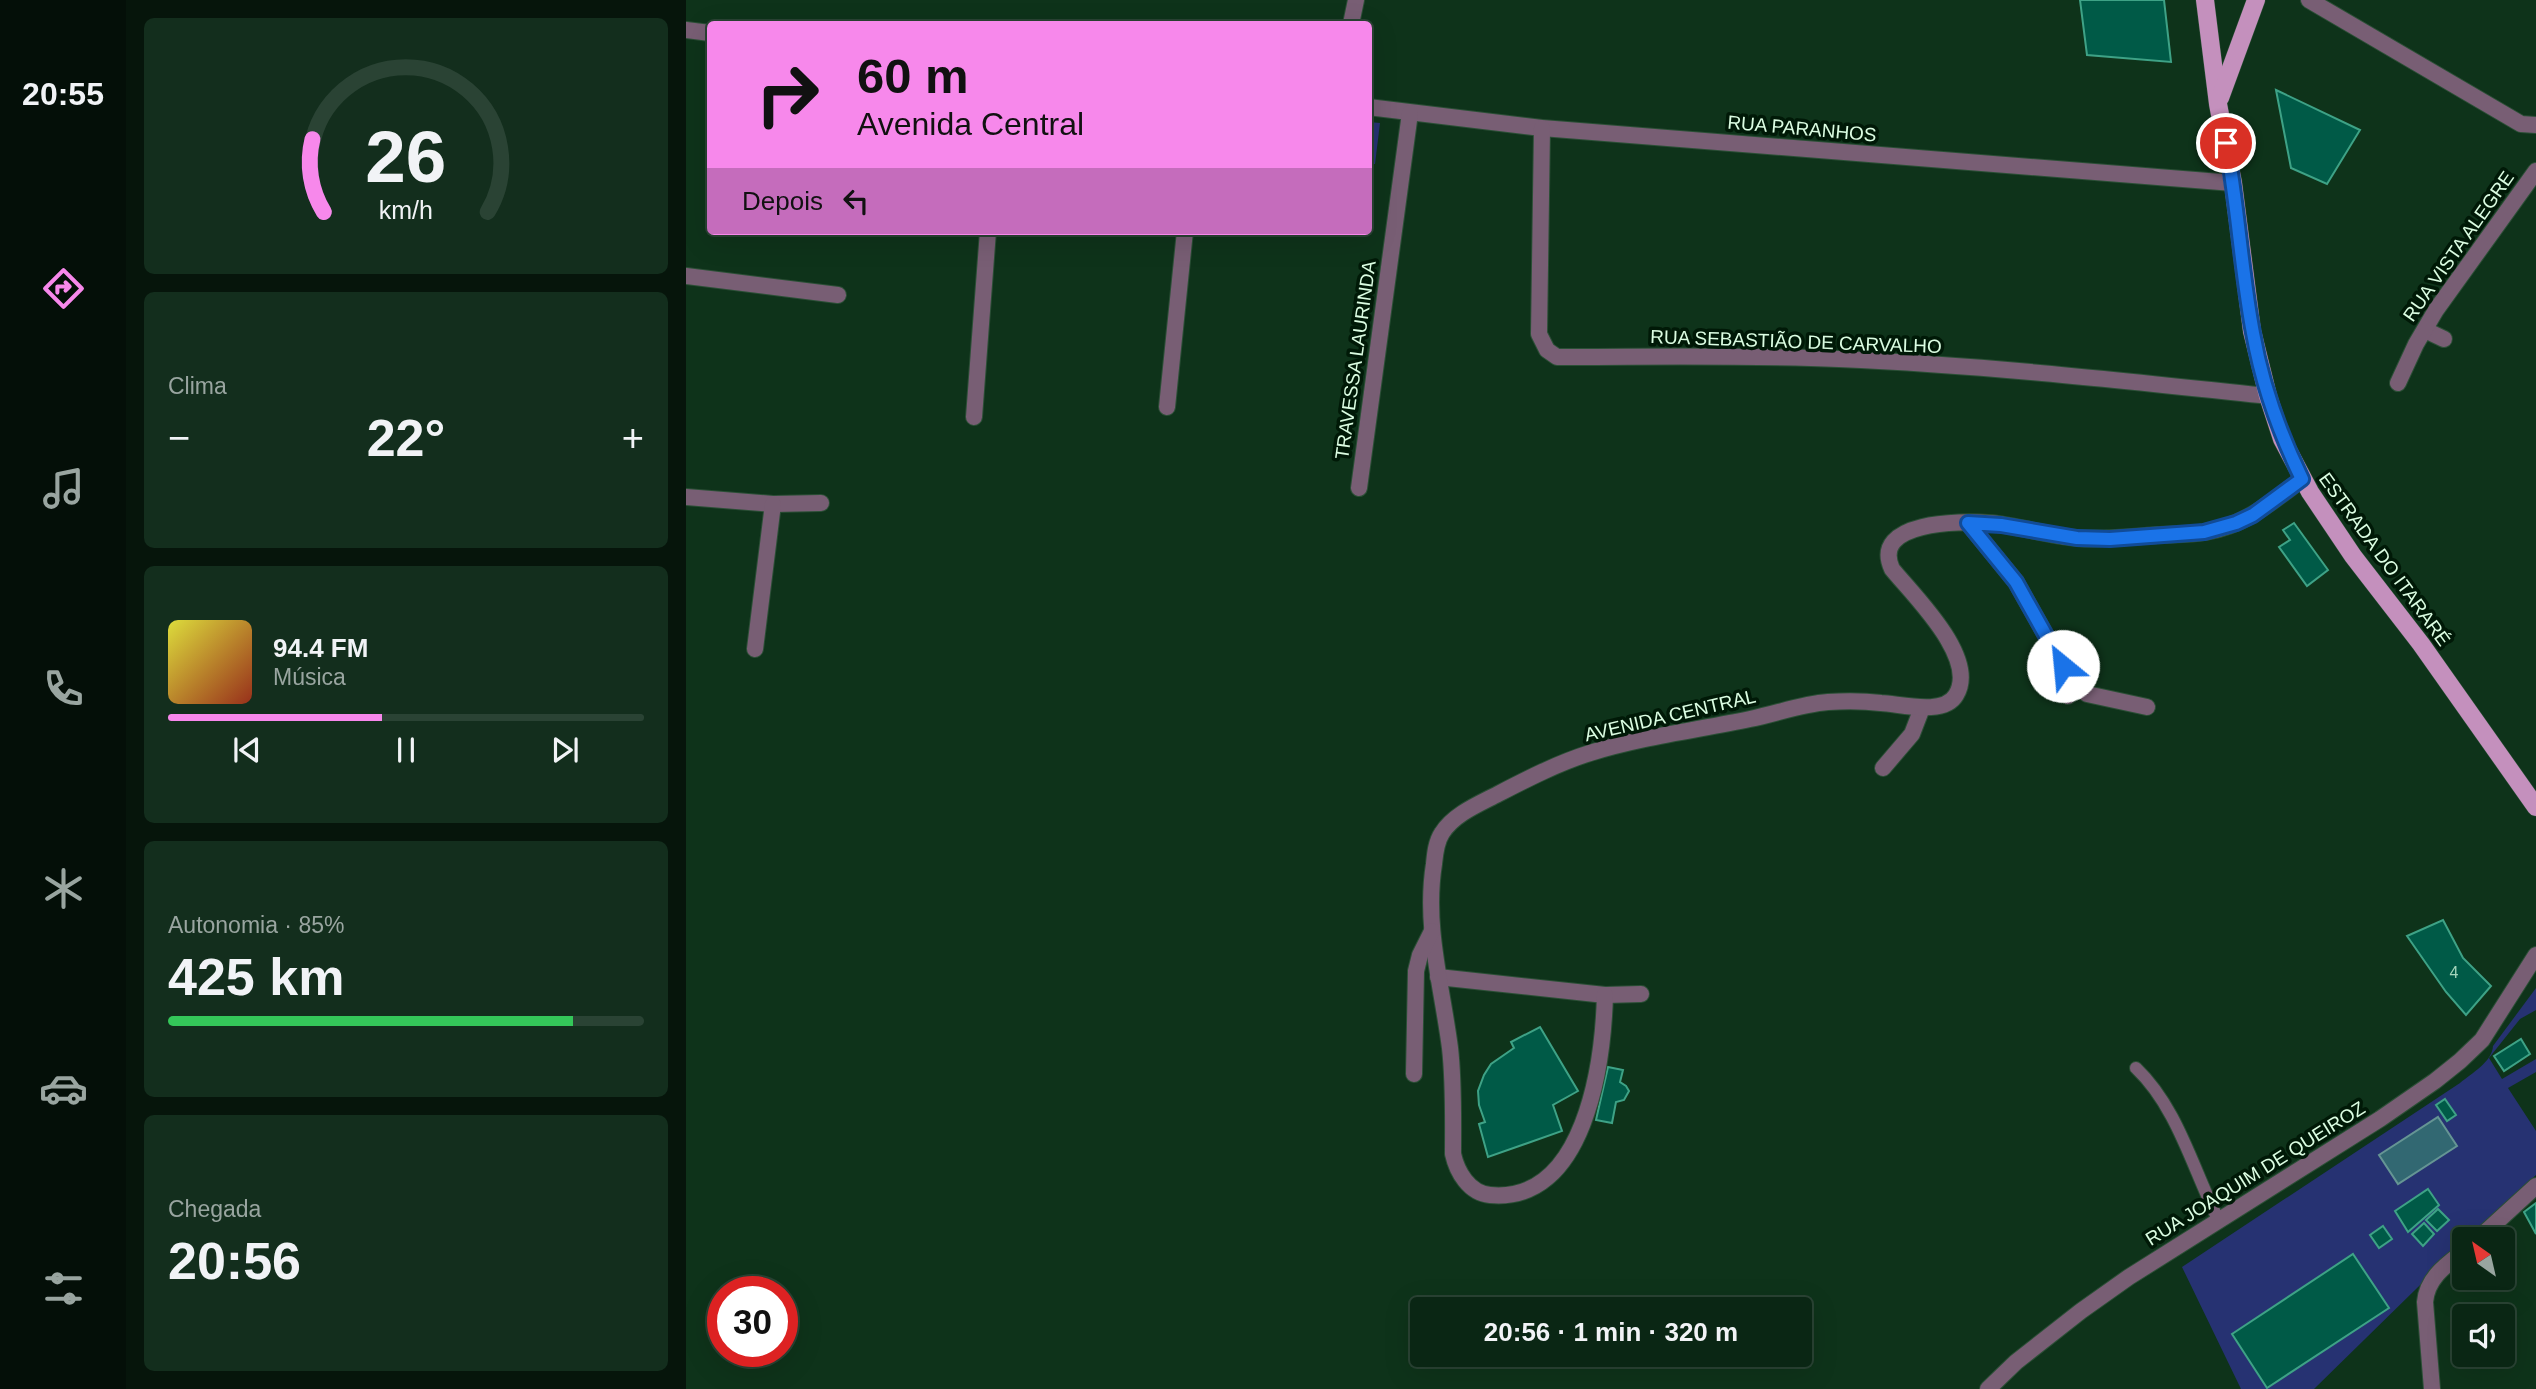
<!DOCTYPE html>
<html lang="pt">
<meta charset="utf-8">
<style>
body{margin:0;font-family:Arial,sans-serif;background:#132e1d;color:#f1f3f6;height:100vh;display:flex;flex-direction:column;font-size:26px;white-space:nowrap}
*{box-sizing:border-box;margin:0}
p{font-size:23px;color:#99a5a0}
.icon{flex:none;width:38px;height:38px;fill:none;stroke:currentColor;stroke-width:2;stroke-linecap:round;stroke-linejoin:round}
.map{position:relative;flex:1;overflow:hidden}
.details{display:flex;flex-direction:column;gap:18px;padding:18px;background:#06150b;width:560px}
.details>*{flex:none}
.top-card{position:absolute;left:21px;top:21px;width:665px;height:214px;border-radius:7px;box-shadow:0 7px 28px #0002,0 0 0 2px #2a4334;background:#f788eb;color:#111;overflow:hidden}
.needle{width:46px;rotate:326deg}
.fabs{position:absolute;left:1766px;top:1227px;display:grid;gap:14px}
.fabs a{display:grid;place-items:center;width:63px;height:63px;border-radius:7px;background:#0a2614;box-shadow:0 7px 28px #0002,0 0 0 2px #2a4334;font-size:35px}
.speed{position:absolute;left:21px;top:1276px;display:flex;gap:14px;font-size:35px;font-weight:700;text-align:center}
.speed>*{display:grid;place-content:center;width:91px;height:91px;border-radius:50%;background:#0a2614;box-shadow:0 7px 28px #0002,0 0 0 2px #2a4334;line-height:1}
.speed .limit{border:10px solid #d22;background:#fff;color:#111}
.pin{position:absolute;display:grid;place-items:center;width:60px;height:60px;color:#fff;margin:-30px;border:4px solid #fff;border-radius:50%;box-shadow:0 2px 7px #0007}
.me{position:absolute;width:77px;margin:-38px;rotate:332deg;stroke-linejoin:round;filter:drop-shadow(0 0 5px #0008)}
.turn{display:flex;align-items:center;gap:24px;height:147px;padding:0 35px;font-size:32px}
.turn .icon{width:91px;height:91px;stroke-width:2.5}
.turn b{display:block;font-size:49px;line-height:60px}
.then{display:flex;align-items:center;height:66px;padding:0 35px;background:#0003;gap:14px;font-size:26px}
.big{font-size:52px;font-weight:600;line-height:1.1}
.details .widget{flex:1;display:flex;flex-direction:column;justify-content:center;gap:10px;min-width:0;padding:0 24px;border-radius:10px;background:#132e1d}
.details .dial{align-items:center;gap:0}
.dial svg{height:182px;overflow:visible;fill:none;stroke:#2a4334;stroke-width:7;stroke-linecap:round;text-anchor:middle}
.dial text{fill:#f1f3f6;stroke:none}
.song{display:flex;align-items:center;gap:21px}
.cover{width:84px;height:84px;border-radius:10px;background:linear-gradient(135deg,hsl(60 70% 55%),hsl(10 70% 35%))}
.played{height:7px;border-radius:4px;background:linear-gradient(90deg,#f788eb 45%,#2a4334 45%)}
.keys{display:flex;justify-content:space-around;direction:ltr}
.heat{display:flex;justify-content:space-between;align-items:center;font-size:38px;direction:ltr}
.charge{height:10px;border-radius:5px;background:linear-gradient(90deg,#34c759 85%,#2a4334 0)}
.trip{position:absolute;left:724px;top:1297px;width:402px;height:70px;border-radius:7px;background:#0a2614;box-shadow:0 7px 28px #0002,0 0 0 2px #2a4334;font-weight:600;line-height:70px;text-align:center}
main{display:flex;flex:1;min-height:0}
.tabs{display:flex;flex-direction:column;width:126px;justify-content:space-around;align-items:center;background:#040f08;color:#99a5a0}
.tabs .icon{width:49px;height:49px}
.tabs .on{color:#f788eb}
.tabs b{font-size:32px;color:#f1f3f6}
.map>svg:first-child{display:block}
.green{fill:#263272}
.water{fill:#326872;stroke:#659594;stroke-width:2}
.building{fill:#005a47;stroke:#3ea286;stroke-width:2}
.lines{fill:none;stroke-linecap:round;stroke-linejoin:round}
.pedestrian-casing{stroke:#2b4f36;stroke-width:14}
.minor-casing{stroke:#2b4f36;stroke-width:18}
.primary-casing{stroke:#2b4f36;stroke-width:19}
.pedestrian{stroke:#785e74;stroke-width:12}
.minor{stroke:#785e74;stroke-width:16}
.primary{stroke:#c490bd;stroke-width:18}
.route-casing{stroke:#114b97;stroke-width:18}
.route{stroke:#1a73e8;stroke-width:12}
.labels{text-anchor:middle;stroke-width:7;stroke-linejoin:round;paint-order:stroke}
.number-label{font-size:16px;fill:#a4d4bb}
.street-label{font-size:19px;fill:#dbfde2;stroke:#001907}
</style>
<main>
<nav class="tabs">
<b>20:55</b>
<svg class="icon on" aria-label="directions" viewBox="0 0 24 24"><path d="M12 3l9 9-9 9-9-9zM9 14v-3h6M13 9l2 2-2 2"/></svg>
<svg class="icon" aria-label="music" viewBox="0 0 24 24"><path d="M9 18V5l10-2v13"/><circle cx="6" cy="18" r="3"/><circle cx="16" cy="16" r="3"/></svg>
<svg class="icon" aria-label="phone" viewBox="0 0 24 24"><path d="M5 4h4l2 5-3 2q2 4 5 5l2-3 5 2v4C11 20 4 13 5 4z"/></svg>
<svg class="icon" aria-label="climate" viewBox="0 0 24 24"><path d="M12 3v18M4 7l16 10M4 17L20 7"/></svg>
<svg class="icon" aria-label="car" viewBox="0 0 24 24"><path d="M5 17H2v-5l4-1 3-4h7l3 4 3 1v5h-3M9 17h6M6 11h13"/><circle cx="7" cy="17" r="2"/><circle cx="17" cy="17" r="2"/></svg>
<svg class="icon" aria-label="filters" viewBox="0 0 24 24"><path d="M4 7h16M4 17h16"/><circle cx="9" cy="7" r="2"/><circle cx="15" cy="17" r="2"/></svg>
</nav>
<section class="details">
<div class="widget dial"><svg viewBox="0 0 100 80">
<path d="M14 69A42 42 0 1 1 86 69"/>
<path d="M14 69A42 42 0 0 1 9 37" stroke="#f788eb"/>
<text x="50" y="56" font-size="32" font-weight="700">26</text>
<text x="50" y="72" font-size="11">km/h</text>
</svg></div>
<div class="widget"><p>Clima</p>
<div class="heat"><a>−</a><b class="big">22°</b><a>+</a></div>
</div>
<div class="widget">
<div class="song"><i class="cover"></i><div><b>94.4 FM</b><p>Música</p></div></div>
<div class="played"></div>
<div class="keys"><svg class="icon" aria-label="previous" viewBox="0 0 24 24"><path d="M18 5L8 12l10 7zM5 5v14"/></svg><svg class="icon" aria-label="pause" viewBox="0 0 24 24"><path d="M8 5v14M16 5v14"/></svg><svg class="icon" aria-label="next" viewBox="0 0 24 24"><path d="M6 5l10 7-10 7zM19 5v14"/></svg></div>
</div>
<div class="widget"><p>Autonomia · 85%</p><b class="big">425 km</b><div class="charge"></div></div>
<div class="widget"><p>Chegada</p><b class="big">20:56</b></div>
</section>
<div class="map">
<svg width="1850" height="1389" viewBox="0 0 1850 1389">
<rect width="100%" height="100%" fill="#0e331a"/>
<g class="green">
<path d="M 683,122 L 694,123 L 689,164 L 683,164 Z"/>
<path d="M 1850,988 L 1850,1010 L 1834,1019 L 1803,1058 L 1816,1079 L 1850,1059 L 1850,1072 L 1822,1088 L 1850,1131 L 1850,1175 L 1781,1239 L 1778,1239 L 1778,1242 L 1628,1389 L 1555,1389 L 1496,1267 L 1774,1083 C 1786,1073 1806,1062 1807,1046 Z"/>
</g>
<path class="water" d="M 1752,1117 L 1771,1146 L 1712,1184 L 1693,1155 Z"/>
<g class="building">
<path d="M 1394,0 L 1478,0 L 1485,62 L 1401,55 Z"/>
<path d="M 1590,90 L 1674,130 L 1641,184 L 1605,168 Z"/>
<path d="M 1608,523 L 1642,570 L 1621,586 L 1593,547 L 1604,540 L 1597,530 Z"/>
<path d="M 1757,920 L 1777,958 L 1805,986 L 1780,1015 L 1760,992 L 1721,936 Z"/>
<path d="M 854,1027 L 892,1091 L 867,1105 L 876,1131 L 802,1157 L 793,1124 L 799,1122 L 793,1105 L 792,1091 L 798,1075 L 805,1064 L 828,1048 L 825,1042 Z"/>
<path d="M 1835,1039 L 1844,1054 L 1818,1071 L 1808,1056 Z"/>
<path d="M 922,1067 L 937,1070 L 934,1082 L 940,1086 L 943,1091 L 938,1100 L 930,1102 L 926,1123 L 910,1120 Z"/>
<path d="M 1759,1099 L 1770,1115 L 1761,1121 L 1750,1105 Z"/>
<path d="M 1742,1189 L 1753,1205 L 1722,1232 L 1709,1211 Z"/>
<path d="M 1850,1203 L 1850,1234 L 1838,1212 Z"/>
<path d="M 1752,1209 L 1763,1220 L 1751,1231 L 1740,1220 Z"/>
<path d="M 1738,1223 L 1748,1234 L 1737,1246 L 1726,1234 Z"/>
<path d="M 1697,1226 L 1706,1239 L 1693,1248 L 1684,1235 Z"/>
<path d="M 1667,1254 L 1703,1308 L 1581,1388 L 1546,1334 Z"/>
</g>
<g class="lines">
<g class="pedestrian-casing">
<path id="pedestrian" d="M 1450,1068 C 1492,1108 1507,1170 1533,1221"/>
</g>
<g class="minor-casing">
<g id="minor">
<path d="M 1623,0 L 1835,124 L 1850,125"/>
<path d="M 665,24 L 670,0"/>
<path d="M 0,30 L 24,33"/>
<path d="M 682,107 L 856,128 L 1547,183"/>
<path d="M 856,128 L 853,334 L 861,350 L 871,357 C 965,357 1059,355 1153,359 C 1296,365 1439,381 1582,396"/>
<path d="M 0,276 L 152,295"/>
<path d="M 1739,330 L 1758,339"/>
<path d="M 1712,383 L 1730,344 L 1750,310 L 1850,171"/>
<path d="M 481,407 L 499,231"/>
<path d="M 288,417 L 302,231"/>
<path d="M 673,488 L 724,113"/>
<path d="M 0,497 L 87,504 L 135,503"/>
<path d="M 1282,523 L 1330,582 L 1386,682 L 1382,696"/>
<path d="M 69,649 L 87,504"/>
<path d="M 1386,682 L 1401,694 L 1461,707"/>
<path d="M 1197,768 L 1226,734 L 1236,708"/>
<path d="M 752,977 L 919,995 L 955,994"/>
<path d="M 919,995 C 917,1064 899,1204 804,1195 C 783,1193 771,1172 767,1154 C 767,1119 768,1083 764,1048 C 756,986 738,926 748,864 C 749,854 750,842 756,833 C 768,814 793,804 812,794 C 841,779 872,763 904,753 C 955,737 1011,730 1064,719 C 1090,714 1115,704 1142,702 C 1159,701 1178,701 1195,703 C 1215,704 1258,716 1270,695 C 1293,658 1227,595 1206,569 C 1184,521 1275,521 1302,523 C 1332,525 1361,536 1391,538 C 1418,540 1444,537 1471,535 C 1487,534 1503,535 1519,532 C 1558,526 1586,502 1616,479"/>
<path d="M 728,1074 L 730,971 L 734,955 L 746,931"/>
<path d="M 1792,1239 L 1850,1186"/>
<path d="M 1302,1389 L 1330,1362 L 1395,1311 L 1443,1277 L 1694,1119 L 1749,1081 L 1774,1061 L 1796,1040 L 1850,955"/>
<path d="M 1746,1389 L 1739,1302 C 1741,1278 1760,1265 1778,1251"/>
</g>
</g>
<g class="primary-casing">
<g id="primary">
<path d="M 1519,0 L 1532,104 L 1547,183 L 1566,331 L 1582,396 L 1596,439 L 1624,492 L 1667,556 L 1735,644 L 1850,807"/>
<path d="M 1534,98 L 1570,0"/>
</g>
</g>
<use href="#pedestrian" class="pedestrian"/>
<use href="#minor" class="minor"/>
<use href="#primary" class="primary"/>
</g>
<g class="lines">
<g class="route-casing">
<path id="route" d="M 1377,666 L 1330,582 L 1282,523 L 1315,525 L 1391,538 L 1424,539 L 1518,532 L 1550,523 L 1567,515 L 1616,479 C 1593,432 1576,384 1567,333 C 1555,270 1552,206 1540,143"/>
</g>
<use href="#route" class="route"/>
</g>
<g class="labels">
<g class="number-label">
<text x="1768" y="978">4</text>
</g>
<g class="street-label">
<text transform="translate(1116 128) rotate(5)" y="7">RUA PARANHOS</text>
<text transform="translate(1772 246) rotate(-55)" y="7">RUA VISTA ALEGRE</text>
<text transform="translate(1110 341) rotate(2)" y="7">RUA SEBASTIÃO DE CARVALHO</text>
<text transform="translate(669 360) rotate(-82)" y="7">TRAVESSA LAURINDA</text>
<text transform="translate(1699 559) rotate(54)" y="7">ESTRADA DO ITARARÉ</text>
<text transform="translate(984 715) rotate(-13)" y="7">AVENIDA CENTRAL</text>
<text transform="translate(1569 1173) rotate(-32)" y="7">RUA JOAQUIM DE QUEIROZ</text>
</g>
</g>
</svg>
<div class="fabs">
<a><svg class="needle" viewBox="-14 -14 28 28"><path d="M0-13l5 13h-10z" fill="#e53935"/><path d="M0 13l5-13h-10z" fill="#99a5a0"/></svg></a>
<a><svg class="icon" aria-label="sound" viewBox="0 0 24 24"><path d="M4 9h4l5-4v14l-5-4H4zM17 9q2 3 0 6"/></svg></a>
</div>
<div class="speed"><div class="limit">30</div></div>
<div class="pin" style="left:1540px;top:143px;background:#d93025"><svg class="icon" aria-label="arrive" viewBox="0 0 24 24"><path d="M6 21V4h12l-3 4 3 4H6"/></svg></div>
<svg class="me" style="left:1377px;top:666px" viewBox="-20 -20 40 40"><circle r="19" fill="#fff"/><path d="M0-13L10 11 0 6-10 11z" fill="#1a73e8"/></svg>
<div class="trip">20:56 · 1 min · 320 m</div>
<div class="top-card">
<div class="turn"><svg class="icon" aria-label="right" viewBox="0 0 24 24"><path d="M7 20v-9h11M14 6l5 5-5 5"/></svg><div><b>60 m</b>Avenida Central</div></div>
<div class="then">Depois<svg class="icon" aria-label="left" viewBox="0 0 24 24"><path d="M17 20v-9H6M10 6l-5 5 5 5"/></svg></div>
</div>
</div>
</main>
